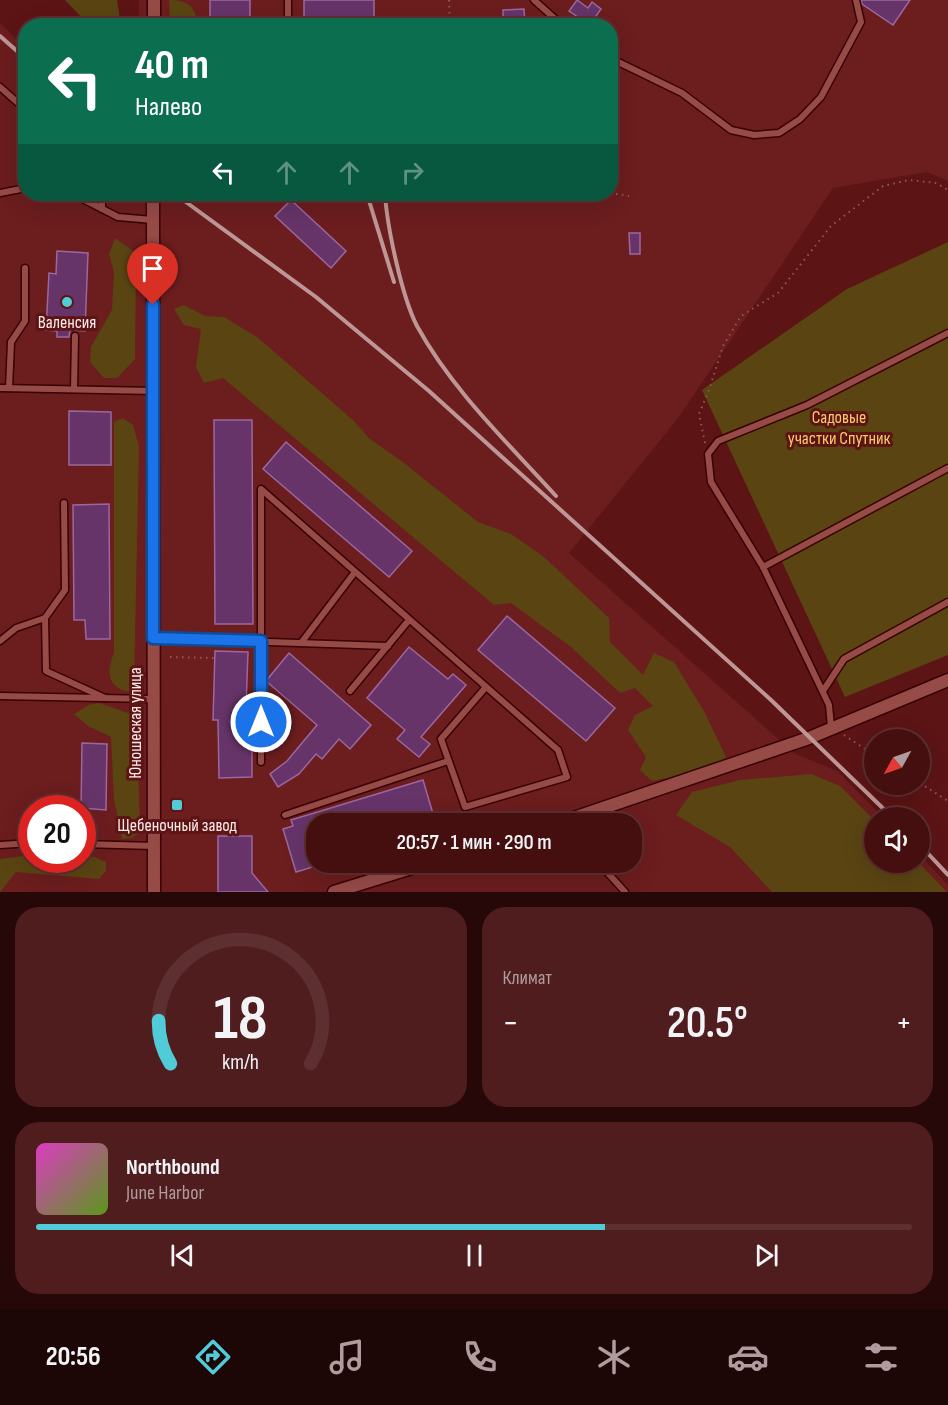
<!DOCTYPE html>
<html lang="ru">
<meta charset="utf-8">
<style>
body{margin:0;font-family:"Sofia Sans Condensed",sans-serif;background:#4f1d1e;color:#f1f3f6;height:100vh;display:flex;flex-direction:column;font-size:22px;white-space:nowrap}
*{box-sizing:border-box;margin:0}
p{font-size:20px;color:#b09c9f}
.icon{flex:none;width:33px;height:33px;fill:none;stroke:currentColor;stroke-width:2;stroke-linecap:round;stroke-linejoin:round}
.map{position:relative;height:892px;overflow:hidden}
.drawer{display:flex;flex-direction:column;gap:15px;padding:15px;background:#260809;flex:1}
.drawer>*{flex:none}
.hud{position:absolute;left:18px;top:18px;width:600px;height:183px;border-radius:24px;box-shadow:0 6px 24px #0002,0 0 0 2px #5d2f30;background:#0b6e4f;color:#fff;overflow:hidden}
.needle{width:39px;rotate:230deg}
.fabs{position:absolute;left:864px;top:729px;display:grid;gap:12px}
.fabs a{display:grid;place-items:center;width:66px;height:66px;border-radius:50%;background:#450f10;box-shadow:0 6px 24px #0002,0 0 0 2px #5d2f30;font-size:30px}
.speed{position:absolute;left:18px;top:795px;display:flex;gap:12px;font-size:30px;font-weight:700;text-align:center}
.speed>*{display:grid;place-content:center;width:78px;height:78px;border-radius:50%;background:#450f10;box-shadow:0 6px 24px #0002,0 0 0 2px #5d2f30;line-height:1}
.speed .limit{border:9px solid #d22;background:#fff;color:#111}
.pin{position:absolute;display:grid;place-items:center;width:51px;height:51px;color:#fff;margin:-62px -26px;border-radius:50% 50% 50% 0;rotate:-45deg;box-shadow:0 0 6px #0007}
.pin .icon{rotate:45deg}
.me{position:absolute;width:66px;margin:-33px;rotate:0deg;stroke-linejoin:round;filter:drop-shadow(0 0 4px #0008)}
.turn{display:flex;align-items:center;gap:21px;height:126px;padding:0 18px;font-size:27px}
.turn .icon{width:78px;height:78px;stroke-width:2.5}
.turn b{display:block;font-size:42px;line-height:51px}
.lanes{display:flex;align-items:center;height:57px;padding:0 18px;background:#0003;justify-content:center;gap:30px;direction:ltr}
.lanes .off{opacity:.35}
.big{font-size:45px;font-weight:600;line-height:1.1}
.drawer .tile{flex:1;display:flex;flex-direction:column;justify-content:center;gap:9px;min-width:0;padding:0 21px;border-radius:24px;background:#4f1d1e}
.drawer .dial{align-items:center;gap:0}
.dial svg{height:156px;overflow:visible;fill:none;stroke:#5d2f30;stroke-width:7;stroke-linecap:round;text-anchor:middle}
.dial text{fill:#f1f3f6;stroke:none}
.song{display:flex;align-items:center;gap:18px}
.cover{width:72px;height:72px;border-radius:9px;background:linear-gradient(135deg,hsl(310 70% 55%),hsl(90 70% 35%))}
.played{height:6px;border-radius:3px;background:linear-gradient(90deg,#52cbd8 65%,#5d2f30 65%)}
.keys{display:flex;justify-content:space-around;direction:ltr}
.heat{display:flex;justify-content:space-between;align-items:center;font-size:33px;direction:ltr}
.drawer .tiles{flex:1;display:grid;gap:15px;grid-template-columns:1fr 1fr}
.tile:last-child{grid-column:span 2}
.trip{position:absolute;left:306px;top:813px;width:336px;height:60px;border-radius:24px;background:#450f10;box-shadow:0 6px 24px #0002,0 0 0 2px #5d2f30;font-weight:600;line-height:60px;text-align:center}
.dock{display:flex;height:96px;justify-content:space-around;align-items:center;background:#1c0606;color:#b09c9f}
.dock .icon{width:42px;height:42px}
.dock .on{color:#52cbd8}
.dock b{font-size:27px;color:#f1f3f6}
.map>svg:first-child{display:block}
.built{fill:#6c1d1e;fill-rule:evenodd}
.green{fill:#5a4412}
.building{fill:#663469;stroke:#9c67a0;stroke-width:1.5}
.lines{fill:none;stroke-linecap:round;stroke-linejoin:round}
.service-casing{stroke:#380205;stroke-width:9}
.minor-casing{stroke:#380205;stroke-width:15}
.path{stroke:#905959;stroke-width:2;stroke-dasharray:1.5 4.5;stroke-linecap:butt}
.service{stroke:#974b47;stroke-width:6}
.minor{stroke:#974b47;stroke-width:12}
.rail{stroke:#be9695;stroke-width:4}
.route-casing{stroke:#114b97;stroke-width:15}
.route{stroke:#1a73e8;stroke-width:10}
.poi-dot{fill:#52cbd8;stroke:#5c1415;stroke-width:2}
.labels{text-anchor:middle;stroke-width:6;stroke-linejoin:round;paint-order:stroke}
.poi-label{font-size:18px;fill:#feebe9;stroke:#5c1415}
.park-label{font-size:18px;fill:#f6ca69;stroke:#5c1415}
.street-label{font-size:18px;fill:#feebe9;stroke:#5c1415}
</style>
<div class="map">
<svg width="948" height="892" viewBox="0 0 948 892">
<rect width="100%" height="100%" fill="#5c1415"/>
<path class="built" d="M 139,0 L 948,0 L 948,181 L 927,172 L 833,188 L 679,417 L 569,553 L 794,753 L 837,771 L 883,817 L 874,818 L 874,862 L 920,862 L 920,855 L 948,885 L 948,892 L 0,892 L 0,23 L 25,48 L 26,194 L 610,194 L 610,26 L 138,25 ZM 32,808 L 82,808 L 82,860 L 32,860 ZM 316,824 L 632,824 L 632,862 L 316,862 Z"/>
<g class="green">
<path d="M 65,0 L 117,0 L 121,25 L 89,25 Z"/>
<path d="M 169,0 C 187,0 197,7 197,25 L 170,25 Z"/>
<path d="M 115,238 L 133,251 L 136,263 L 135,359 L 117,378 L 104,378 L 90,362 L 91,347 L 112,310 L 114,272 L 109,254 Z"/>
<path d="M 948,242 L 948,655 L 845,697 L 702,390 L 847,289 Z"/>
<path d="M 184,305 L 205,316 L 224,317 L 257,337 L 353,420 L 369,438 L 404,463 L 478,522 L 511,534 L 544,557 L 609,618 L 610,642 L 643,675 L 654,653 L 674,662 L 705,713 L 726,757 L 712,769 L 652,781 L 640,770 L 646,757 L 628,730 L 635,715 L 653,706 L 635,688 L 620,693 L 571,647 L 511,603 L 494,605 L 223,378 L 204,383 L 196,367 L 201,329 L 184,325 L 174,309 Z"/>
<path d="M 123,418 L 133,425 L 139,446 L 134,687 L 130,692 C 107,688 106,671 114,653 L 114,422 Z"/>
<path d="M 99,703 L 134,715 L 137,726 L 140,832 L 132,838 L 122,839 L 114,799 L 111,737 L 88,726 L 74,714 L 89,705 Z"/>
<path d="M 811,774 L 840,786 L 874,820 L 874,862 L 919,863 L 947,892 L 772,892 L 730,847 L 676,815 L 692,792 L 740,780 Z"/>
<path d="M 31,855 L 32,860 L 82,860 L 83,857 L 95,857 L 106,862 L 106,871 L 99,879 L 16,872 L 0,892 L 0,859 Z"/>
</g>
<g class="building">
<rect x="210" y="0" width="40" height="21"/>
<rect x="304" y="0" width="70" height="26"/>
<path d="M 577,0 L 588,8 L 592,2 L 601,9 L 590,25 L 569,11 Z"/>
<path d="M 861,0 L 910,0 L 893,25 L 862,4 Z"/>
<path d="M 524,9 L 525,26 L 503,26 L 503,10 Z"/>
<path d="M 291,200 L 346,251 L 331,268 L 275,216 Z"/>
<path d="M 629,233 L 640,233 L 640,254 L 630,254 Z"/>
<path d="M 57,251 L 88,253 L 85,331 L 70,330 L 69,337 L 57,337 L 57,331 L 46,330 L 49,273 L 56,274 Z"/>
<path d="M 69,411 L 111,412 L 111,465 L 69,465 Z"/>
<path d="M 214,420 L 252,420 L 253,624 L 215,624 Z"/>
<path d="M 286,442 L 412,551 L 389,577 L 263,469 Z"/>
<path d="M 109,504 L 110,639 L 86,639 L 85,620 L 74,620 L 73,505 Z"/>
<path d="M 507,616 L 615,708 L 586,741 L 478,650 Z"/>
<path d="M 409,647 L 448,679 L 453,674 L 466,685 L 421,737 L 430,744 L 419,757 L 397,739 L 405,730 L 367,698 Z"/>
<path d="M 215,651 L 248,652 L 245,735 L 252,735 L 252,777 L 219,778 L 218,720 L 213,720 Z"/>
<path d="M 289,653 L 371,725 L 350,749 L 339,739 L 322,759 L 316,754 L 299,774 L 278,787 L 270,774 L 287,761 L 317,725 L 266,681 Z"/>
<path d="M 82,743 L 107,744 L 106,810 L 81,808 Z"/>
<path d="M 423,780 L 436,824 L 316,824 L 316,866 L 296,872 L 283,829 L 293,826 L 291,820 Z"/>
<path d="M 218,836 L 252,836 L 252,873 L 268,892 L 218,892 Z"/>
</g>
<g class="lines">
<g class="service-casing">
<g id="service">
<path d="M 288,0 L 288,26"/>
<path d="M 534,0 L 563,26"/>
<path d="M 610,58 L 682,93 L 731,130 L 754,135 L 779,133 L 800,119 L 821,97 L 861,22 L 856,0"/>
<path d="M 0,87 L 26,110"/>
<path d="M 0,193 L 26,188"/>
<path d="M 73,194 L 118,217 L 153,220"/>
<path d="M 102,194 L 102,209"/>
<path d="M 0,388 L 154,391"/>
<path d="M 9,388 L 11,342 L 25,321 L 25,268"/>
<path d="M 74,389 L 75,336"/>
<path d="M 64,503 L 65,590 L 45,618 L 46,671 L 105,698"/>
<path d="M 763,567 L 948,468"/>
<path d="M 153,638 L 388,646"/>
<path d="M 0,641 L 16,628 L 45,618"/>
<path d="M 301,643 L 355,572"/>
<path d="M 350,691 L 409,620"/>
<path d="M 823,691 L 844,659 L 948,602"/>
<path d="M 0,696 L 152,699"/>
<path d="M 831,727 L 829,705 L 763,567 L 711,482 L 708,454 L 718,441 L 807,405 L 948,333"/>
<path d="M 261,762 L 261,489 L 558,750 L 567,777 L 465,807 L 441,739 L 486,687"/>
<path d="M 285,815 L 448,761"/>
<path d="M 82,844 L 154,846"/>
<path d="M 0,845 L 32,843"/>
<path d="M 598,862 L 625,892"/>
</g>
</g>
<g class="minor-casing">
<g id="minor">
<path d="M 154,0 L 154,26"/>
<path d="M 153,194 L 154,892"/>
<path d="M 556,824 L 809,738 L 948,680"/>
<path d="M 334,892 L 431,862"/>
</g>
</g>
<g class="path">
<path d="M 449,0 L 450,26"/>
<path d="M 610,193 L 629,196"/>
<path d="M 705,443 L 699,414 L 709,390 L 723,346 L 741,316 L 778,293 L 831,226 L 883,186 L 909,180 L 936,183 L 948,190"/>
<path d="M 170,657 L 215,658"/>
<path d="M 844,735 L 874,755"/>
<path d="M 920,783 L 948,801"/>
</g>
<use href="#service" class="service"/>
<use href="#minor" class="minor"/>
<g class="rail">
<path d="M 0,36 L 26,59"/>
<path d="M 175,194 L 316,297 L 429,391 L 771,700 L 893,818"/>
<path d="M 367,194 L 394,282"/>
<path d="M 385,194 C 387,227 402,297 417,326 C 452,390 508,443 556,496"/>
<path d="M 920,845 L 948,875"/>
</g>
</g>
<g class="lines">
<g class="route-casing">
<path id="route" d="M 153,305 L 153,638 L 261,641 L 261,722"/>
</g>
<use href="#route" class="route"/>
</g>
<g class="poi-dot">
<circle cx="67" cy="302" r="6"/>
<rect x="171" y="799" width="12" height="12" rx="3"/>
</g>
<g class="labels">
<g class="poi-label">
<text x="67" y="328">Валенсия</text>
<text x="177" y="831">Щебеночный завод</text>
</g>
<g class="park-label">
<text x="839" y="423">Садовые<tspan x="839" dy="21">участки Спутник</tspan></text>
</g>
<g class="street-label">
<text transform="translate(135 723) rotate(-90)" y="6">Юношеская улица</text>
</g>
</g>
</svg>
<div class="fabs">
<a><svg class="needle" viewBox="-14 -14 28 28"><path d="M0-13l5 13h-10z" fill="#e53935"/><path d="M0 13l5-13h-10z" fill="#b09c9f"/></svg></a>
<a><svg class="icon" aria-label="sound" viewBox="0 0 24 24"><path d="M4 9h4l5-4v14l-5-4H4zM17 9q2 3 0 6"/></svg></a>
</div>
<div class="speed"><div class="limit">20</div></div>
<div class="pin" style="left:153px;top:305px;background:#d93025"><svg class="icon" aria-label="arrive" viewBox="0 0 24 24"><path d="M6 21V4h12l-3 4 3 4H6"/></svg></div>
<svg class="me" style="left:261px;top:722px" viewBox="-20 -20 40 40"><circle r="17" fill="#1a73e8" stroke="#fff" stroke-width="3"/><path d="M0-11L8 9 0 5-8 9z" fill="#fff"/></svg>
<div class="trip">20:57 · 1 мин · 290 m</div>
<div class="hud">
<div class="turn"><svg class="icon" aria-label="left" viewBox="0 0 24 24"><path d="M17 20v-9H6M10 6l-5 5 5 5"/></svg><div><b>40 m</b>Налево</div></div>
<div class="lanes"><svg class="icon" aria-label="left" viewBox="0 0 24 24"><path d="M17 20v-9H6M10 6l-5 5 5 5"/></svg><svg class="icon off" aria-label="ahead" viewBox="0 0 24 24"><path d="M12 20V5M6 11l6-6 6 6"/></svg><svg class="icon off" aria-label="ahead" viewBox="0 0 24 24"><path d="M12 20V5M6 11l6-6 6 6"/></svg><svg class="icon off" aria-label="right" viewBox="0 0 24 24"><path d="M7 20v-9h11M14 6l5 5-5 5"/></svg></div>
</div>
</div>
<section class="drawer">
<div class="tiles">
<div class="tile dial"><svg viewBox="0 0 100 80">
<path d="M14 69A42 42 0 1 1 86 69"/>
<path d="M14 69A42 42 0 0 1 8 47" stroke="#52cbd8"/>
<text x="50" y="56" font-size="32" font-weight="700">18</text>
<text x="50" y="72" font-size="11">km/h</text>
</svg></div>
<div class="tile"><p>Климат</p>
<div class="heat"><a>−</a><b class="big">20.5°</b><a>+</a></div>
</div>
<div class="tile">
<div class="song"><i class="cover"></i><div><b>Northbound</b><p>June Harbor</p></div></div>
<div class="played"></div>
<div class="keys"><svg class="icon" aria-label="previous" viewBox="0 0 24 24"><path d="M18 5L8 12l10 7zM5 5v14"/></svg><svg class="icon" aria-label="pause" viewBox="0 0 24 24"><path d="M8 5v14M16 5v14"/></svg><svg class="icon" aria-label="next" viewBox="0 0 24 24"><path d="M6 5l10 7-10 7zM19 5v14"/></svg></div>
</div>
</div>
</section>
<nav class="dock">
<b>20:56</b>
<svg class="icon on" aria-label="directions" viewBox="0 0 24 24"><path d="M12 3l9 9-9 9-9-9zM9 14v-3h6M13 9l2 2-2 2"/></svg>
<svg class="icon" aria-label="music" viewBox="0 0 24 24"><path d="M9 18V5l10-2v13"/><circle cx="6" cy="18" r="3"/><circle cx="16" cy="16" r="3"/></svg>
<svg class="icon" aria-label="phone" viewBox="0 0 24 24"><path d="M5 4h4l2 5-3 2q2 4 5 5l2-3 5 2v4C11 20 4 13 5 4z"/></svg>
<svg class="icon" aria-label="climate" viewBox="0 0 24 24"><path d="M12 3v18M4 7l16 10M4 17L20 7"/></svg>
<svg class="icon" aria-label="car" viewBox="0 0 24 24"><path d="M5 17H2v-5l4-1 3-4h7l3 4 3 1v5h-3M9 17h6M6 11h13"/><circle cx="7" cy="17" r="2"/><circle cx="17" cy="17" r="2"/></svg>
<svg class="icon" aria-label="filters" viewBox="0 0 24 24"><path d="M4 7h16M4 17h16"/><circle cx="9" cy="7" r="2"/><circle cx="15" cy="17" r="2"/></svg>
</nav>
